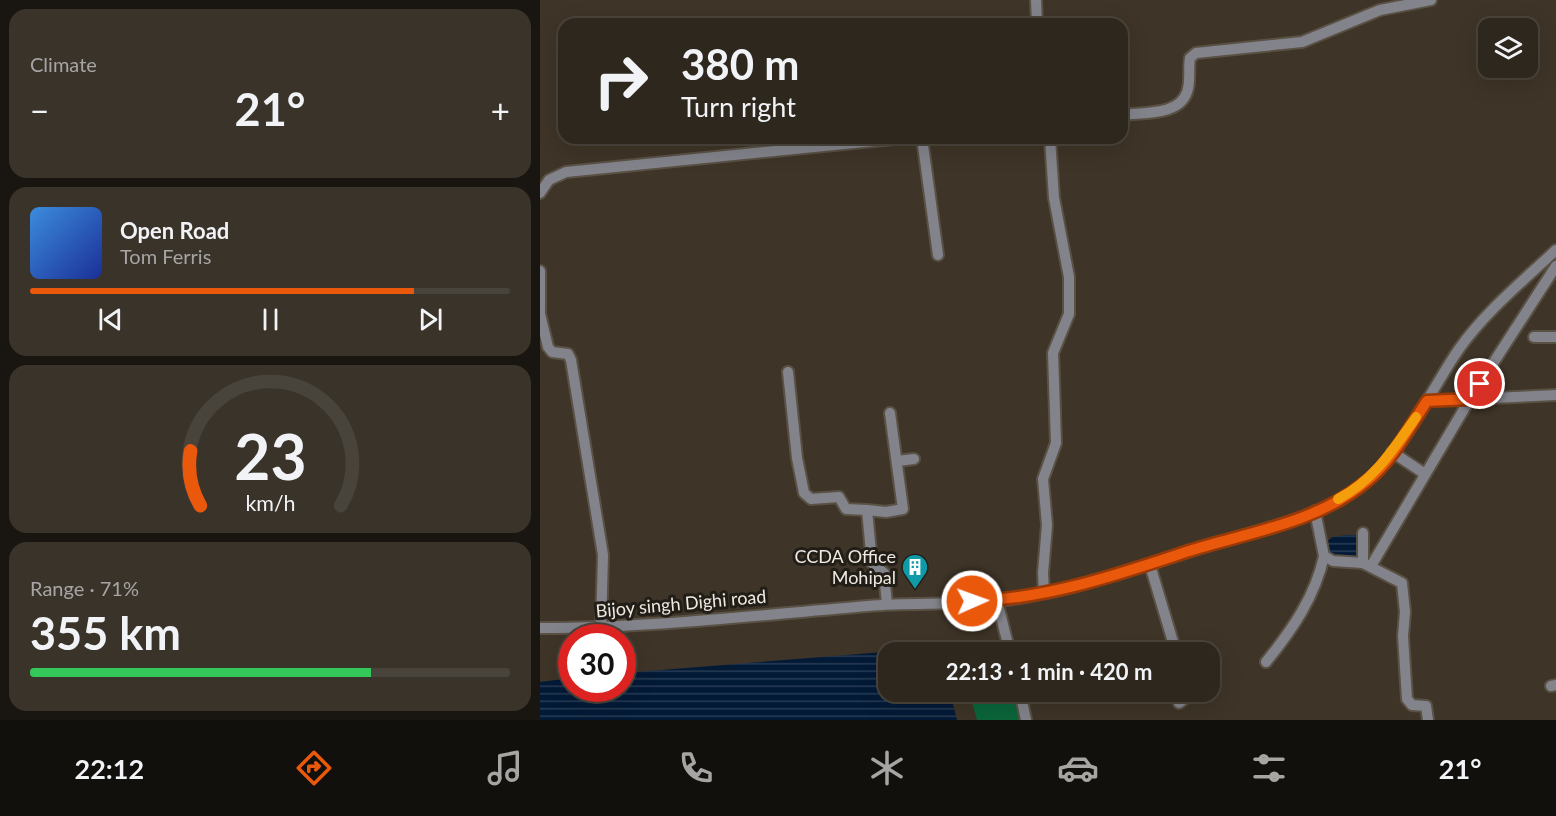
<!DOCTYPE html>
<meta charset="utf-8">
<style>
body{margin:0;font-family:Lato,sans-serif;background:#3a332a;color:#f1f3f6;height:100vh;display:flex;flex-direction:column;font-size:22px;white-space:nowrap}
*{box-sizing:border-box;margin:0}
p{font-size:20px;color:#a7a5a4}
.icon{flex:none;width:33px;height:33px;fill:none;stroke:currentColor;stroke-width:2;stroke-linecap:round;stroke-linejoin:round}
.map{position:relative;flex:1;overflow:hidden}
.sheet{display:flex;flex-direction:column;gap:9px;padding:9px;background:#191510;width:540px}
.sheet>*{flex:none}
.guide{position:absolute;left:18px;top:18px;width:570px;height:126px;border-radius:18px;box-shadow:0 6px 24px #0002,0 0 0 2px #49443b;background:#2e271d;color:#f1f3f6;overflow:hidden}
.controls{position:absolute;left:938px;top:18px;display:grid;gap:12px}
.controls a{display:grid;place-items:center;width:60px;height:60px;border-radius:12px;background:#2e271d;box-shadow:0 6px 24px #0002,0 0 0 2px #49443b;font-size:30px}
.speed{position:absolute;left:18px;top:624px;display:flex;gap:12px;font-size:30px;font-weight:700;text-align:center}
.speed>*{display:grid;place-content:center;width:78px;height:78px;border-radius:50%;background:#2e271d;box-shadow:0 6px 24px #0002,0 0 0 2px #49443b;line-height:1}
.speed .limit{border:9px solid #d22;background:#fff;color:#111}
.pin{position:absolute;display:grid;place-items:center;width:51px;height:51px;color:#fff;margin:-26px;border:3px solid #fff;border-radius:50%;box-shadow:0 2px 6px #0007}
.me{position:absolute;width:66px;margin:-33px;rotate:88deg;stroke-linejoin:round;filter:drop-shadow(0 0 4px #0008)}
.turn{display:flex;align-items:center;gap:21px;height:126px;padding:0 24px;font-size:27px}
.turn .icon{width:78px;height:78px;stroke-width:2.5}
.turn b{display:block;font-size:42px;line-height:51px}
.big{font-size:45px;font-weight:700;line-height:1.1}
.sheet .widget{flex:1;display:flex;flex-direction:column;justify-content:center;gap:9px;min-width:0;padding:0 21px;border-radius:18px;background:#3a332a}
.sheet .dial{align-items:center;gap:0}
.dial svg{height:156px;overflow:visible;fill:none;stroke:#49443b;stroke-width:7;stroke-linecap:round;text-anchor:middle}
.dial text{fill:#f1f3f6;stroke:none}
.song{display:flex;align-items:center;gap:18px}
.cover{width:72px;height:72px;border-radius:9px;background:linear-gradient(135deg,hsl(210 70% 55%),hsl(230 70% 35%))}
.played{height:6px;border-radius:3px;background:linear-gradient(90deg,#ea580c 80%,#49443b 80%)}
.keys{display:flex;justify-content:space-around;direction:ltr}
.heat{display:flex;justify-content:space-between;align-items:center;font-size:33px;direction:ltr}
.charge{height:9px;border-radius:4px;background:linear-gradient(90deg,#34c759 71%,#49443b 0)}
.trip{position:absolute;left:338px;top:642px;width:342px;height:60px;border-radius:18px;background:#2e271d;box-shadow:0 6px 24px #0002,0 0 0 2px #49443b;font-weight:700;line-height:60px;text-align:center}
.dock{display:flex;height:96px;justify-content:space-around;align-items:center;background:#12100c;color:#a7a5a4}
.dock .icon{width:42px;height:42px}
.dock .selected{color:#ea580c}
.dock b{font-size:27px;color:#f1f3f6}
main{display:flex;flex:1;min-height:0}
.map>svg:first-child{display:block}
.green{fill:#0b653b}
.water{fill:url(#water-rules)}
.lines{fill:none;stroke-linecap:round;stroke-linejoin:round}
.street-casing{stroke:#5a5145;stroke-width:14}
.street{stroke:#83838b;stroke-width:10}
.route-casing{stroke:#983908;stroke-width:15}
.route{stroke:#ea580c;stroke-width:10}
.slow{stroke:#f59e0b;stroke-width:10}
.labels{text-anchor:middle;stroke-width:6;stroke-linejoin:round;paint-order:stroke}
.poi-label{font-size:18px;fill:#f0e9e1;stroke:#211d17;text-anchor:end}
.street-label{font-size:18px;fill:#f0e9e1;stroke:#211d17}
</style>
<main>
<section class="sheet">
<div class="widget"><p>Climate</p>
<div class="heat"><a>−</a><b class="big">21°</b><a>+</a></div>
</div>
<div class="widget">
<div class="song"><i class="cover"></i><div><b>Open Road</b><p>Tom Ferris</p></div></div>
<div class="played"></div>
<div class="keys"><svg class="icon" aria-label="previous" viewBox="0 0 24 24"><path d="M18 5L8 12l10 7zM5 5v14"/></svg><svg class="icon" aria-label="pause" viewBox="0 0 24 24"><path d="M8 5v14M16 5v14"/></svg><svg class="icon" aria-label="next" viewBox="0 0 24 24"><path d="M6 5l10 7-10 7zM19 5v14"/></svg></div>
</div>
<div class="widget dial"><svg viewBox="0 0 100 80">
<path d="M14 69A42 42 0 1 1 86 69"/>
<path d="M14 69A42 42 0 0 1 9 41" stroke="#ea580c"/>
<text x="50" y="56" font-size="32" font-weight="700">23</text>
<text x="50" y="72" font-size="11">km/h</text>
</svg></div>
<div class="widget"><p>Range · 71%</p><b class="big">355 km</b><div class="charge"></div></div>
</section>
<div class="map">
<svg width="1016" height="720" viewBox="0 0 1016 720">
<defs>
<pattern id="water-rules" width="6" height="5" patternUnits="userSpaceOnUse" patternTransform="scale(1.5)"><rect width="6" height="5" fill="#031a37"/><path d="M0 2.5h6" fill="none" stroke="#283b54"/></pattern>
</defs>
<rect width="100%" height="100%" fill="#3e3427"/>
<g class="green">
<path d="M 464,642 L 466,652 L 417,652 L 416,647 Z"/>
<path d="M 429,692 L 474,692 L 480,720 L 437,720 Z"/>
</g>
<g class="water">
<path d="M 806,535 L 819,535 L 819,559 L 799,558 L 790,552 L 788,541 L 792,537 Z"/>
<path d="M 394,648 L 397,652 L 348,652 L 348,692 L 410,692 L 417,720 L 0,720 L 0,682 L 31,678 L 32,688 L 82,688 L 83,673 Z"/>
</g>
<g class="lines">
<g class="street-casing">
<g id="street">
<path d="M 496,0 L 497,24"/>
<path d="M 582,115 C 603,112 639,116 647,92 C 651,82 648,69 650,58 L 656,53 L 762,42 L 840,10 L 891,0"/>
<path d="M 382,138 L 398,255"/>
<path d="M 0,193 L 9,180 L 26,172 L 364,138"/>
<path d="M 0,271 L 0,311"/>
<path d="M 0,314 L 8,347 L 12,352 L 28,354 L 31,360 L 63,555 L 61,628"/>
<path d="M 994,337 L 1016,337"/>
<path d="M 248,372 L 257,458 L 264,493 L 271,499 L 299,497 L 306,509 L 327,510"/>
<path d="M 887,401 L 1016,395"/>
<path d="M 852,452 L 885,474"/>
<path d="M 357,461 L 374,459"/>
<path d="M 775,511 L 784,556 L 793,561 L 823,563 L 823,533"/>
<path d="M 823,563 L 862,583 L 865,612 L 863,636 L 867,699 L 872,705 L 886,706 L 888,720"/>
<path d="M 610,565 L 636,652"/>
<path d="M 831,566 L 930,399 L 1016,266"/>
<path d="M 504,593 L 503,573 L 507,525 L 503,479 L 516,443 L 513,353 L 529,314 L 529,277 L 514,198 L 510,138"/>
<path d="M 457,601 L 470,652"/>
<path d="M 347,604 L 344,573 L 332,563 L 327,510 L 346,512 L 363,509 L 350,413"/>
<path d="M 0,628 C 110,628 219,615 328,606 C 376,602 425,606 473,599 C 542,589 607,564 673,544 C 726,528 784,517 827,481 C 863,451 892,388 919,349 C 946,311 983,281 1016,250"/>
<path d="M 726,662 C 752,630 775,597 784,556"/>
<path d="M 1011,686 L 1016,685"/>
<path d="M 480,692 L 486,720"/>
<path d="M 639,703 L 648,696 L 647,692"/>
</g>
</g>
<use href="#street" class="street"/>
</g>
<g class="lines">
<g class="route-casing">
<path id="route" d="M 432,601 C 508,599 579,574 649,551 C 709,532 777,523 827,481 C 852,461 869,428 887,401 L 930,399 L 940,384"/>
</g>
<use href="#route" class="route"/>
<path class="slow" d="M 798,499 C 834,480 853,450 876,417"/>
</g>
<defs>
<g id="building-pin" transform="scale(1.35)"><path d="M0 17L-7.5 6A9.5 9.5 0 1 1 7.5 6Z" fill="#0f9aa8" stroke="#211d17"/><path d="M-4-6H4V6H1V3H-1V6H-4ZM-2.5-4.3h1.7v1.8h-1.7ZM.8-4.3h1.7v1.8H.8ZM-2.5-1h1.7V.8h-1.7ZM.8-1h1.7V.8H.8Z" fill="#fff"/></g>
</defs>
<g fill-rule="evenodd">
<use href="#building-pin" x="375" y="567"/>
</g>
<g class="labels">
<g class="poi-label">
<text x="356" y="563">CCDA Office<tspan x="356" dy="21">Mohipal</tspan></text>
</g>
<g class="street-label">
<text transform="translate(141 604) rotate(-5)" y="6">Bijoy singh Dighi road</text>
</g>
</g>
</svg>
<div class="controls">
<a><svg class="icon" aria-label="layers" viewBox="0 0 24 24"><path d="M12 4l9 5-9 5-9-5zM3 14l9 5 9-5"/></svg></a>
</div>
<div class="speed"><div class="limit">30</div></div>
<div class="pin" style="left:940px;top:384px;background:#d93025"><svg class="icon" aria-label="arrive" viewBox="0 0 24 24"><path d="M6 21V4h12l-3 4 3 4H6"/></svg></div>
<svg class="me" style="left:432px;top:601px" viewBox="-20 -20 40 40"><circle r="17" fill="#ea580c" stroke="#fff" stroke-width="3"/><path d="M0-11L8 9 0 5-8 9z" fill="#fff"/></svg>
<div class="trip">22:13 · 1 min · 420 m</div>
<div class="guide">
<div class="turn"><svg class="icon" aria-label="right" viewBox="0 0 24 24"><path d="M7 20v-9h11M14 6l5 5-5 5"/></svg><div><b>380 m</b>Turn right</div></div>
</div>
</div>
</main>
<nav class="dock">
<b>22:12</b>
<svg class="icon selected" aria-label="directions" viewBox="0 0 24 24"><path d="M12 3l9 9-9 9-9-9zM9 14v-3h6M13 9l2 2-2 2"/></svg>
<svg class="icon" aria-label="music" viewBox="0 0 24 24"><path d="M9 18V5l10-2v13"/><circle cx="6" cy="18" r="3"/><circle cx="16" cy="16" r="3"/></svg>
<svg class="icon" aria-label="phone" viewBox="0 0 24 24"><path d="M5 4h4l2 5-3 2q2 4 5 5l2-3 5 2v4C11 20 4 13 5 4z"/></svg>
<svg class="icon" aria-label="climate" viewBox="0 0 24 24"><path d="M12 3v18M4 7l16 10M4 17L20 7"/></svg>
<svg class="icon" aria-label="car" viewBox="0 0 24 24"><path d="M5 17H2v-5l4-1 3-4h7l3 4 3 1v5h-3M9 17h6M6 11h13"/><circle cx="7" cy="17" r="2"/><circle cx="17" cy="17" r="2"/></svg>
<svg class="icon" aria-label="filters" viewBox="0 0 24 24"><path d="M4 7h16M4 17h16"/><circle cx="9" cy="7" r="2"/><circle cx="15" cy="17" r="2"/></svg>
<b>21°</b>
</nav>
